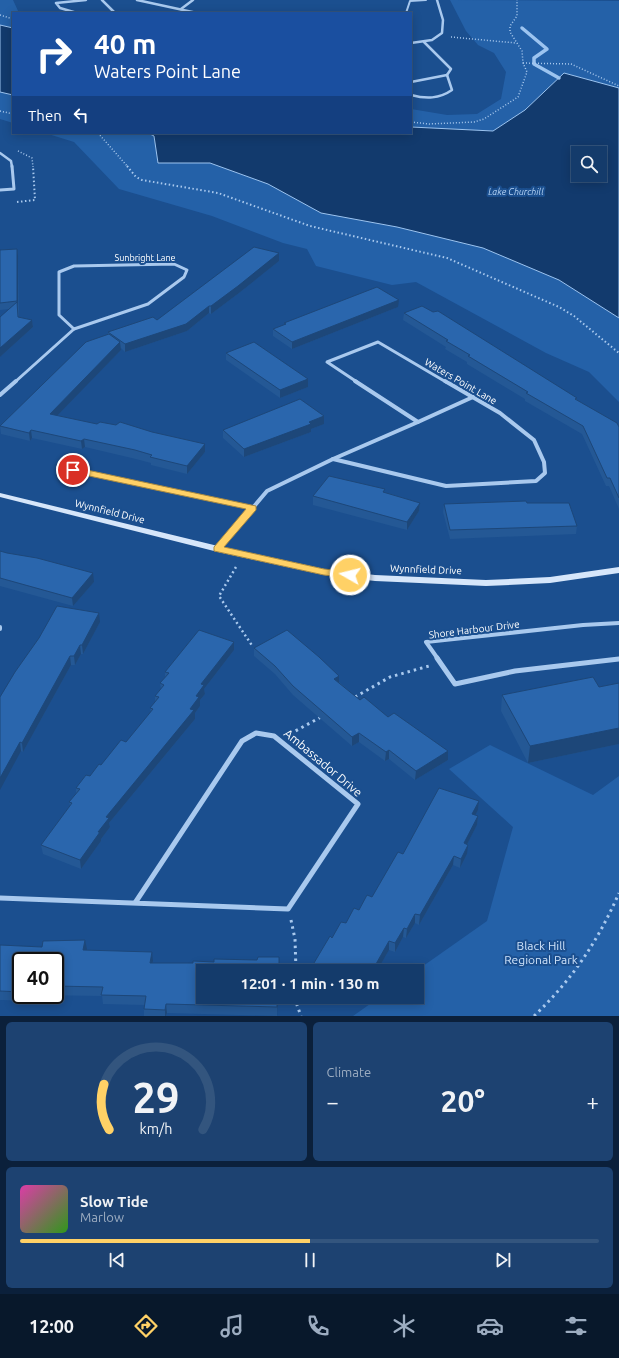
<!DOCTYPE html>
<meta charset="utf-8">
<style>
body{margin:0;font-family:Ubuntu,sans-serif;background:#1d4271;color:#f1f3f6;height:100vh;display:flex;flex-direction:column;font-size:15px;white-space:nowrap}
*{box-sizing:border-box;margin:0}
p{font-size:13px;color:#9dadc1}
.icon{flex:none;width:22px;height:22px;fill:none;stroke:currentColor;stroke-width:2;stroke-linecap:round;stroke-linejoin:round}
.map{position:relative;height:1016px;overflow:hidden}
.drawer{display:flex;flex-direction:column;gap:6px;padding:6px;background:#0b203b;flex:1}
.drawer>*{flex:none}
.guide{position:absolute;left:12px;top:12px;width:400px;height:122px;border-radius:0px;box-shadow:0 2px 10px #0003,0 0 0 1px #33557e;background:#1a4fa0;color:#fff;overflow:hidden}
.tools{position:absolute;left:571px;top:146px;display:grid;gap:8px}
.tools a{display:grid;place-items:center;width:36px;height:36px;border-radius:0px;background:#143b6b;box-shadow:0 2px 10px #0003,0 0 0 1px #33557e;font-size:20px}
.speed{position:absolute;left:12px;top:952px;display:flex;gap:8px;font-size:20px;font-weight:700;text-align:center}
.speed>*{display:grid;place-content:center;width:52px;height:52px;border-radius:50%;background:#143b6b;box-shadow:0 2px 10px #0003,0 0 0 1px #33557e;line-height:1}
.speed .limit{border:2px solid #111;border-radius:6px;background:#fff;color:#111}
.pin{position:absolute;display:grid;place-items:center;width:34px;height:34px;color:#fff;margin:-17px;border:2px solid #fff;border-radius:50%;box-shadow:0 1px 4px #0007}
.me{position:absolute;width:44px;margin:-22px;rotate:278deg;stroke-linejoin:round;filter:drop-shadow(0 0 3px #0008)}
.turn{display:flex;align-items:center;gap:14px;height:84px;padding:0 16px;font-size:18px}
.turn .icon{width:52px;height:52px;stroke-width:2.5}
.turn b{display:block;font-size:28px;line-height:34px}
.then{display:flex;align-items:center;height:38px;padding:0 16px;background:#0003;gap:8px;font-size:15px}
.big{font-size:30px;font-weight:600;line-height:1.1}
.drawer .tile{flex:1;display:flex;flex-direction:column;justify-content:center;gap:6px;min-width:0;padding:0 14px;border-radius:6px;background:#1d4271}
.drawer .dial{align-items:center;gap:0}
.dial svg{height:104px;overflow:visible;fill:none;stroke:#33557e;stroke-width:7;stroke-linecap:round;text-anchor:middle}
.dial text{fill:#f1f3f6;stroke:none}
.song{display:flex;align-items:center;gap:12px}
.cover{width:48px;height:48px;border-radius:6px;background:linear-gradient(135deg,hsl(320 70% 55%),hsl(110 70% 35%))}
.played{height:4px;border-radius:2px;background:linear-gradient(90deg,#ffd166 50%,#33557e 50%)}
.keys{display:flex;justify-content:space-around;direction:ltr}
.heat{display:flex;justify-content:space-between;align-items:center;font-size:22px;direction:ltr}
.drawer .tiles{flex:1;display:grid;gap:6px;grid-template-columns:1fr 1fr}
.tile:last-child{grid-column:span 2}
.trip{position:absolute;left:196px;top:964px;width:228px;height:40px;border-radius:0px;background:#143b6b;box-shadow:0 2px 10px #0003,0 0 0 1px #33557e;font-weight:600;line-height:40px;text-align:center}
.tabs{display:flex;height:64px;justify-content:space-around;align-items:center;background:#08182b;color:#9dadc1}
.tabs .icon{width:28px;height:28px}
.tabs .selected{color:#ffd166}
.tabs b{font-size:18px;color:#f1f3f6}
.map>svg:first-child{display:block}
.green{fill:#2461a8}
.water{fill:#123a6d;stroke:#9cc4f0;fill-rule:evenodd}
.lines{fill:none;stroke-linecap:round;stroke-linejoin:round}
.stream{stroke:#9cc4f0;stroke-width:3.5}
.path-far3{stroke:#a9c9ee;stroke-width:1.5;stroke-dasharray:1 2;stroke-linecap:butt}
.path-far2{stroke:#a9c9ee;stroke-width:2;stroke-dasharray:1.5 2.5;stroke-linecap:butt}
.path-far1{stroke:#a9c9ee;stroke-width:2.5;stroke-dasharray:2 3;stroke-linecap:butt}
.path{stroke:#a9c9ee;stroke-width:3;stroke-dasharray:2.5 4;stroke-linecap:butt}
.lane-far1{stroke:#a9c9ee;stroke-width:2}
.lane{stroke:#a9c9ee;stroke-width:3}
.street-far3{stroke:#a9c9ee;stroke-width:2.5}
.street-far2{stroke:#a9c9ee;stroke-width:3}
.street-far1{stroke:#a9c9ee;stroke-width:4}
.street{stroke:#a9c9ee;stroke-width:5}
.secondary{fill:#d6e6fa;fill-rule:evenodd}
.wall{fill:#245895;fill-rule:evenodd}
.shaded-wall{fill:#1d4779}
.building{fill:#2a66ad;stroke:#1d4779}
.route{fill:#ffd166;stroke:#a68842}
.labels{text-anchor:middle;stroke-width:4;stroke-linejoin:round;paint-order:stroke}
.far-water-label{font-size:9px;font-style:italic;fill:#b5d3f5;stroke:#1b4f8f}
.far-street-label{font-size:9px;fill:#fff;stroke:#1b4f8f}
.street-label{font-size:10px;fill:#fff;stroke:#1b4f8f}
.near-street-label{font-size:12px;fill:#fff;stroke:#1b4f8f}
.near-park-label{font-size:12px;fill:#cfe3fa;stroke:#1b4f8f}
</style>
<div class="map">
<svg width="619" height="1016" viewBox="0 0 619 1016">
<rect width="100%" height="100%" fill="#1b4f8f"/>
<g class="green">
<path d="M 0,0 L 13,0 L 19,13 L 13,13 L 13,28 L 0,25 Z"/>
<path d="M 450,0 L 619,1 L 619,88 L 564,73 L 525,110 L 493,131 L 411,127 L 411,109 L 447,115 L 477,114 L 501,99 L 506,72 L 494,53 L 478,45 L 466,31 Z"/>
<path d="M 0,91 L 13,94 L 13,123 L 0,119 Z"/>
<path d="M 45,133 L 148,133 L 154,136 L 158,163 L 210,163 L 268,184 L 321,213 L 397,227 L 483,248 L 559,280 L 619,318 L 619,402 L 589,372 L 546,353 L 416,282 L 392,285 L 316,266 L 307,249 L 283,243 L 212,216 L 119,189 L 74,142 Z"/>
<path d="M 490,745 L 593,795 L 619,776 L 619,1016 L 353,1016 L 380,997 L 417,997 L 416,971 L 487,921 L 513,827 L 449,769 Z"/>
</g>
<g class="water">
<path d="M 0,25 L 13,28 L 13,95 L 0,92 Z"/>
<path d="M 564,73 L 619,88 L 619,318 L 559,280 L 483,248 L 397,227 L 321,213 L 268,184 L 210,163 L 158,163 L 154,136 L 148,133 L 411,133 L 411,127 L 493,131 L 525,110 ZM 578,153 L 600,153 L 600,175 L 578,175 Z"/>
</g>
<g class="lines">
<path class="stream" d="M 522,28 L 547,49 L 534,58 L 534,64 L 559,78"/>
<g class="path-far3">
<path d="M 0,15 L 13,19"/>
<path d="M 451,37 L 516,43"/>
<path d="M 523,63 L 571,64 L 619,86"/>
<path d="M 0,111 L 13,114"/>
<path d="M 411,122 L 429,124 L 474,122 L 484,119 L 518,97 L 527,72 L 523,63 L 522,51 L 510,32 L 510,26 L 517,16 L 517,0"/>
<path d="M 98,133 L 128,167"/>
<path d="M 18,151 L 32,158 L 33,167"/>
</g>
<g class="path-far2">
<path d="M 127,166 L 136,177 L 142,180 L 218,193 L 310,226 L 447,258 L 559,307 L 574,316 L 619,353"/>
<path d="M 17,202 L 35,200 L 33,166"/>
</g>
<path class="path-far1" d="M 236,567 L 219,596 L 253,647"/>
<g class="path">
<path d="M 355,697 L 390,677 L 429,666"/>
<path d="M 290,734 L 321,717"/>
<path d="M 291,920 L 295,939 L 296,971"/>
<path d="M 297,997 L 297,1005 L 301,1016"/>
<path d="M 534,1016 C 572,980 598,941 619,893"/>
</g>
<path class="lane-far1" d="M 406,13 L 410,1 L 426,0"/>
<path class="lane" d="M 58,467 L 253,508"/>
<g class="street-far3">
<path d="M 102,0 L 114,12 L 110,13"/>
<path d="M 137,0 L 197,13"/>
<path d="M 181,9 L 193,0"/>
<path d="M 77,13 L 60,8 L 56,3 L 86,0"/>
<path d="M 424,42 L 451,69 L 447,75"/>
<path d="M 411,43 L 432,40 L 442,33 L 443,20 L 437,0"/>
<path d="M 411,82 L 447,75"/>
<path d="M 411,95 C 426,99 439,99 452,90 L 447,75"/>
<path d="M 0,153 L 11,161 L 12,167"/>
</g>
<g class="street-far2">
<path d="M 0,190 L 14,189 L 12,166"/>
<path d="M 174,264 L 187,270 L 184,277 L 148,304 L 74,329 L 59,315 L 59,272 L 74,266 Z"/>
<path d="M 15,382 L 74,329"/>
<path d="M 357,382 L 327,362 L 378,342 L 446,382"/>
</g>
<g class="street-far1">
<path d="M 0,395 L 16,381"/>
<path d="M 418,422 L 473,397"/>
<path d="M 333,459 L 446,486 L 536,481 L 545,473 L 544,462 L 534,440 L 500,413 L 445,381"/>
<path d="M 333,459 L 418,422 L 355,381"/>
<path d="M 218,549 L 267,491 L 333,459"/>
<path d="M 0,627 L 0,629"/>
<path d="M 438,659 L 426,642 L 583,625 L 619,623"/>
</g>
<g class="street">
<path d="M 437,658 L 455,684 L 515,671 L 619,659"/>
<path d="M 0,898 L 288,909 L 358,804 L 274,736 L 256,733 L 242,741 L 135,903"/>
</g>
<path class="secondary" d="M 0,493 L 218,546 L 324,569 L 375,575 L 486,580 L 550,577 L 619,567 L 619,573 L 550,583 L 486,586 L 375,581 L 324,575 L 218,552 L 0,497 Z"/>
</g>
<g class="wall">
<path d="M 17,249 L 18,256 L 19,317 L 32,320 L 33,327 L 0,357 L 9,309 L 0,310 L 0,250 Z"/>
<path d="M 279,253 L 279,261 L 239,293 L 211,314 L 209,313 L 187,331 L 125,352 L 121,348 L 121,350 L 57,415 L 205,452 L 187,474 L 151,465 L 151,463 L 136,459 L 85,447 L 82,449 L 32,438 L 30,441 L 1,434 L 0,426 L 108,334 L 108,332 L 157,320 Z"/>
<path d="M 398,307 L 292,349 L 273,336 L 273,329 L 284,325 L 284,323 Z"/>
<path d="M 404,313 L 577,398 L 577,400 L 619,427 L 619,509 L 609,486 L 606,486 L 582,434 L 525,401 L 525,399 L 467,364 L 467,362 L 445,349 L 446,347 L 403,320 Z"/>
<path d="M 226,353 L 308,387 L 280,398 L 226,360 Z"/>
<path d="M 324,424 L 311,429 L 311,432 L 244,457 L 223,438 L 223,430 Z"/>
<path d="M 385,492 L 420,503 L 419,511 L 407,530 L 313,505 L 313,496 Z"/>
<path d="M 527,503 L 577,526 L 576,534 L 450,539 L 443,512 L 444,504 Z"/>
<path d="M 0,551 L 94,582 L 73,606 L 0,586 Z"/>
<path d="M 100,622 L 83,654 L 81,654 L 75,665 L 71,665 L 23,752 L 21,751 L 0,697 Z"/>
<path d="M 234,642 L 234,650 L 204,689 L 205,694 L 200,700 L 200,706 L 195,713 L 195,719 L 109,823 L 110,827 L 101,839 L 101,841 L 81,869 L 43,854 L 41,845 L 70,806 L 69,802 L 76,793 L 76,788 L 90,776 L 101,765 L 126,742 L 151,712 L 150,708 L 155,702 L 155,696 L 161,689 L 160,683 L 165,677 L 165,672 Z"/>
<path d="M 254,648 L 339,682 L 360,700 L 388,717 L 448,751 L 448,760 L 415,780 L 389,759 L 385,761 L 359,742 L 352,746 L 293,695 L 275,674 L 254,656 Z"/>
<path d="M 619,683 L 619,744 L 528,763 L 501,711 L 502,695 L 599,687 Z"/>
<path d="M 479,801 L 478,810 L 475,815 L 478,816 L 477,825 L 467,844 L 467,854 L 460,868 L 453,865 L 419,925 L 415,923 L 406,938 L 403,937 L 395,952 L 389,950 L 377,971 L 311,971 L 311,968 L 332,938 L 372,897 L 403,854 Z"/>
<path d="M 0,945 L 87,949 L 86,950 L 153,961 L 153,963 L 280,967 L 279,971 L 203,971 L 278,997 L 277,1016 L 167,1013 L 166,1016 L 144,1016 L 144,1005 L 103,1004 L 102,996 L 35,995 L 34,1001 L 0,1000 ZM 21,961 L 55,961 L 55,995 L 21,995 Z"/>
</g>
<g class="shaded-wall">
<path d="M 17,249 L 18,256 L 18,309 L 17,301 Z"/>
<path d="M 279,253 L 279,261 L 239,293 L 211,314 L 211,306 Z"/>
<path d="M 399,300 L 398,307 L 292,349 L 292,342 Z"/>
<path d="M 209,306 L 209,313 L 187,331 L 125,352 L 125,344 Z"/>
<path d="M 32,320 L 33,327 L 0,357 L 0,348 Z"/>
<path d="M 120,342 L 121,350 L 51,422 L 50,414 Z"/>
<path d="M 308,379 L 308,387 L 280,398 L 280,390 Z"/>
<path d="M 324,416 L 324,424 L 311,429 L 311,432 L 244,457 L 244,449 Z"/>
<path d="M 31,430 L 32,438 L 30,441 L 29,433 Z"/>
<path d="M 84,439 L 85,447 L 82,449 L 81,441 Z"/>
<path d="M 205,444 L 205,452 L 187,474 L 187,466 Z"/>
<path d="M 420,503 L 419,511 L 407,530 L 407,522 Z"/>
<path d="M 93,573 L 94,582 L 73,606 L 72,598 Z"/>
<path d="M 99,613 L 100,622 L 83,654 L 82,645 Z"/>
<path d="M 234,642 L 234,650 L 204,689 L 205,694 L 200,700 L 200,706 L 195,713 L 195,719 L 109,823 L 110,827 L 101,839 L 101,841 L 81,869 L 80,860 L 98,832 L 106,817 L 190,709 L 201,684 Z"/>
<path d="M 80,645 L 81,654 L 75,665 L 74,656 Z"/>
<path d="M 70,656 L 71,665 L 23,752 L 22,743 Z"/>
<path d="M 339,676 L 339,685 L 334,679 Z"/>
<path d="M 619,728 L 619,744 L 528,763 L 530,746 Z"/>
<path d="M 359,733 L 359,742 L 352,746 L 352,737 Z"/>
<path d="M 20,742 L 21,751 L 0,790 L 0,778 Z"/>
<path d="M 389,750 L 389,759 L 385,761 L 386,752 Z"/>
<path d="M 448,751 L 448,760 L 415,780 L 416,771 Z"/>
<path d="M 479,801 L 478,810 L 471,823 L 472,814 Z"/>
<path d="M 478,816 L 477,825 L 463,852 L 464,843 Z"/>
<path d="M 468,845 L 467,854 L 460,868 L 461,859 Z"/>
<path d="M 454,856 L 453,865 L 419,925 L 420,915 Z"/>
<path d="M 415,914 L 415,923 L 406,938 L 407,929 Z"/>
<path d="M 404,928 L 403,937 L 395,952 L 395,943 Z"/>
<path d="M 85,940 L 87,949 L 85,959 L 83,950 Z"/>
<path d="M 389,941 L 389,950 L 377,971 L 372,971 Z"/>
<path d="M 152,952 L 153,961 L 151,972 L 150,963 Z"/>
<path d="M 33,995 L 35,995 L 34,1001 Z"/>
<path d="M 277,997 L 278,997 L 277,1016 Z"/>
<path d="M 166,1004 L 167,1013 L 166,1016 L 165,1016 L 165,1010 Z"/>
</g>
<g class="building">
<path d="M 254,247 L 279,253 L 238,286 L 211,306 L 209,306 L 186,324 L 125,344 L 108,332 L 153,317 L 157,320 Z"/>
<path d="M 17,249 L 17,301 L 0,303 L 0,250 Z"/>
<path d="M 377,287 L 399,300 L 292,342 L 273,329 L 286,324 L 284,323 Z"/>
<path d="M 17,302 L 18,317 L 32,320 L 0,348 L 0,317 Z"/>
<path d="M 422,306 L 433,312 L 438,311 L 577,398 L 575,399 L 617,423 L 619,427 L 619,498 L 610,478 L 607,478 L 583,426 L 526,393 L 528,392 L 468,356 L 470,355 L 446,341 L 448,340 L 404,313 Z"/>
<path d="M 109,334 L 120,342 L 50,414 L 97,424 L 100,422 L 116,425 L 120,422 L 152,432 L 205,444 L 187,466 L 150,457 L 152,455 L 135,450 L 84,439 L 81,441 L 31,430 L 29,433 L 0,426 L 86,342 Z"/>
<path d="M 254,342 L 308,379 L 280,390 L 226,353 Z"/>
<path d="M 300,399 L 324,416 L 309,422 L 311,424 L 244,449 L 223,430 Z"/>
<path d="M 329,476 L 385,489 L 383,492 L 420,503 L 407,522 L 313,496 Z"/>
<path d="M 526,501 L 527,503 L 569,503 L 577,526 L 450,530 L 444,504 Z"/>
<path d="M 0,551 L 7,553 L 37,558 L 93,573 L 72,598 L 0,578 Z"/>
<path d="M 57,606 L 99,613 L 82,645 L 80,645 L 74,656 L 70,656 L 22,743 L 20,742 L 0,778 L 0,697 L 15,672 L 39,638 Z"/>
<path d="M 199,630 L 234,642 L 201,684 L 204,685 L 196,696 L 199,697 L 190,709 L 194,710 L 106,817 L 109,818 L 98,832 L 100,832 L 80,860 L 41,845 L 72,803 L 69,802 L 80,789 L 76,788 L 86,775 L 90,776 L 99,764 L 101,765 L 121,740 L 126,742 L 153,709 L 150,708 L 159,697 L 155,696 L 164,685 L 160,683 L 169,673 L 165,672 Z"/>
<path d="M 287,630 L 319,657 L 339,676 L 334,679 L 360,700 L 364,697 L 388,717 L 394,713 L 448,751 L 416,771 L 389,750 L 386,752 L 359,733 L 352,737 L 293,686 L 275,666 L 254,648 Z"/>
<path d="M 593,677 L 599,687 L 619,683 L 619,728 L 530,746 L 502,695 Z"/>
<path d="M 439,788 L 479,801 L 472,814 L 478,816 L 464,843 L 468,845 L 461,859 L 454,856 L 420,915 L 415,914 L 407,929 L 404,928 L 395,943 L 389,941 L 372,971 L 369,971 L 366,970 L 366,971 L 318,971 L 311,968 L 330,936 L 332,938 L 341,922 L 346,923 L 354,908 L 359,910 L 367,895 L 372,897 L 398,852 L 403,854 Z"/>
<path d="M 85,940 L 83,950 L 152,952 L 150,963 L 193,963 L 193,961 L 214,962 L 214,959 L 257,960 L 258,957 L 279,957 L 279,971 L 203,971 L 203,997 L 277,997 L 277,1007 L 166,1004 L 165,1010 L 144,1009 L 146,996 L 101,995 L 103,987 L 55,986 L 55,961 L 21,961 L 21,992 L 0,991 L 0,945 L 42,947 L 43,941 Z"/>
</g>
<path class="route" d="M 73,467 L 256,506 L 256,510 L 224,547 L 324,569 L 350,572 L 355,575 L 350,578 L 324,575 L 214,551 L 214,547 L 246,509 L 70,472 L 69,470 Z"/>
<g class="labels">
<g class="far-water-label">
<text x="516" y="195">Lake Churchill</text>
</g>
<g class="far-street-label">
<text x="145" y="261">Sunbright Lane</text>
</g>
<g class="street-label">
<text transform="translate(461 381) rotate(30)" y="4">Waters Point Lane</text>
<text transform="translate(110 511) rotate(14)" y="4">Wynnfield Drive</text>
<text transform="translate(426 569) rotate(2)" y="4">Wynnfield Drive</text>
<text transform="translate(474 629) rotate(-7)" y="4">Shore Harbour Drive</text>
</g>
<g class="near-street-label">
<text transform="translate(323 763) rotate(40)" y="4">Ambassador Drive</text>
</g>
<g class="near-park-label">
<text x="541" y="950">Black Hill<tspan x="541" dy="14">Regional Park</tspan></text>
</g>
</g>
</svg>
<div class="tools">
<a><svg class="icon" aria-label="search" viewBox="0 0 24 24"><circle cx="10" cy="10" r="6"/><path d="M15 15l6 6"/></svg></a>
</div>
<div class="speed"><div class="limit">40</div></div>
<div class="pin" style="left:73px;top:470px;background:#d93025"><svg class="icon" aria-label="arrive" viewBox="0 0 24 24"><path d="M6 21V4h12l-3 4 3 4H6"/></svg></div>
<svg class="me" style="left:350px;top:575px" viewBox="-20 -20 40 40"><circle r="17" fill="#ffd166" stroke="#fff" stroke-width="3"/><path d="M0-11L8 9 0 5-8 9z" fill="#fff"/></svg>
<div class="trip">12:01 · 1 min · 130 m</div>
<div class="guide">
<div class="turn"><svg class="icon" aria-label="right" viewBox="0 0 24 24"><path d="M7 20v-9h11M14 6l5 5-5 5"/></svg><div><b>40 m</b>Waters Point Lane</div></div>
<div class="then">Then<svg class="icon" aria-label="left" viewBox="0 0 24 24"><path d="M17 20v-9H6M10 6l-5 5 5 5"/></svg></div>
</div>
</div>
<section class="drawer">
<div class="tiles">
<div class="tile dial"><svg viewBox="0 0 100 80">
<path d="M14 69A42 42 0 1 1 86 69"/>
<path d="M14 69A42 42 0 0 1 10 34" stroke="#ffd166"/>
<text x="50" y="56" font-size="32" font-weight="700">29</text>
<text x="50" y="72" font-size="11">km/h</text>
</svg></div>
<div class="tile"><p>Climate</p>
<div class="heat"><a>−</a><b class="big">20°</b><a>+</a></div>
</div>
<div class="tile">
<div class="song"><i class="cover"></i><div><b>Slow Tide</b><p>Marlow</p></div></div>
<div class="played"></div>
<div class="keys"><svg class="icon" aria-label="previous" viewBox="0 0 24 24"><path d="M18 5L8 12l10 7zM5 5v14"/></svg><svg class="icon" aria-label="pause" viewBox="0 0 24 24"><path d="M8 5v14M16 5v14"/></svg><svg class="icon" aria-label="next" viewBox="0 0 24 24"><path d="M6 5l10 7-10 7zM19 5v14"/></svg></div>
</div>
</div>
</section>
<nav class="tabs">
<b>12:00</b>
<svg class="icon selected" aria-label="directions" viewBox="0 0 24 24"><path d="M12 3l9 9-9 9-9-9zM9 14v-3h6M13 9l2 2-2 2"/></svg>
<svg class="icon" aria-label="music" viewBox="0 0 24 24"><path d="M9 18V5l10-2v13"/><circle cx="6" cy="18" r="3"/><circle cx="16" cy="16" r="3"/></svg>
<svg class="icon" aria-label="phone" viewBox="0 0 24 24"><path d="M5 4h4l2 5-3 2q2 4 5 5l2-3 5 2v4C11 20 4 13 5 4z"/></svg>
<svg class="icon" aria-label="climate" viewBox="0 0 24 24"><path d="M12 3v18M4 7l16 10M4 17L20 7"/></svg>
<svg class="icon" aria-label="car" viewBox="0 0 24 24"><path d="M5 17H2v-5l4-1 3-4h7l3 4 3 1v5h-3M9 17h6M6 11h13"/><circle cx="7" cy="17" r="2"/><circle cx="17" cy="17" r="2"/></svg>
<svg class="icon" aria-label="filters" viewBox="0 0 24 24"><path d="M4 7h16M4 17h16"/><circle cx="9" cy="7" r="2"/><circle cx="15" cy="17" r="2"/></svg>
</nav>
